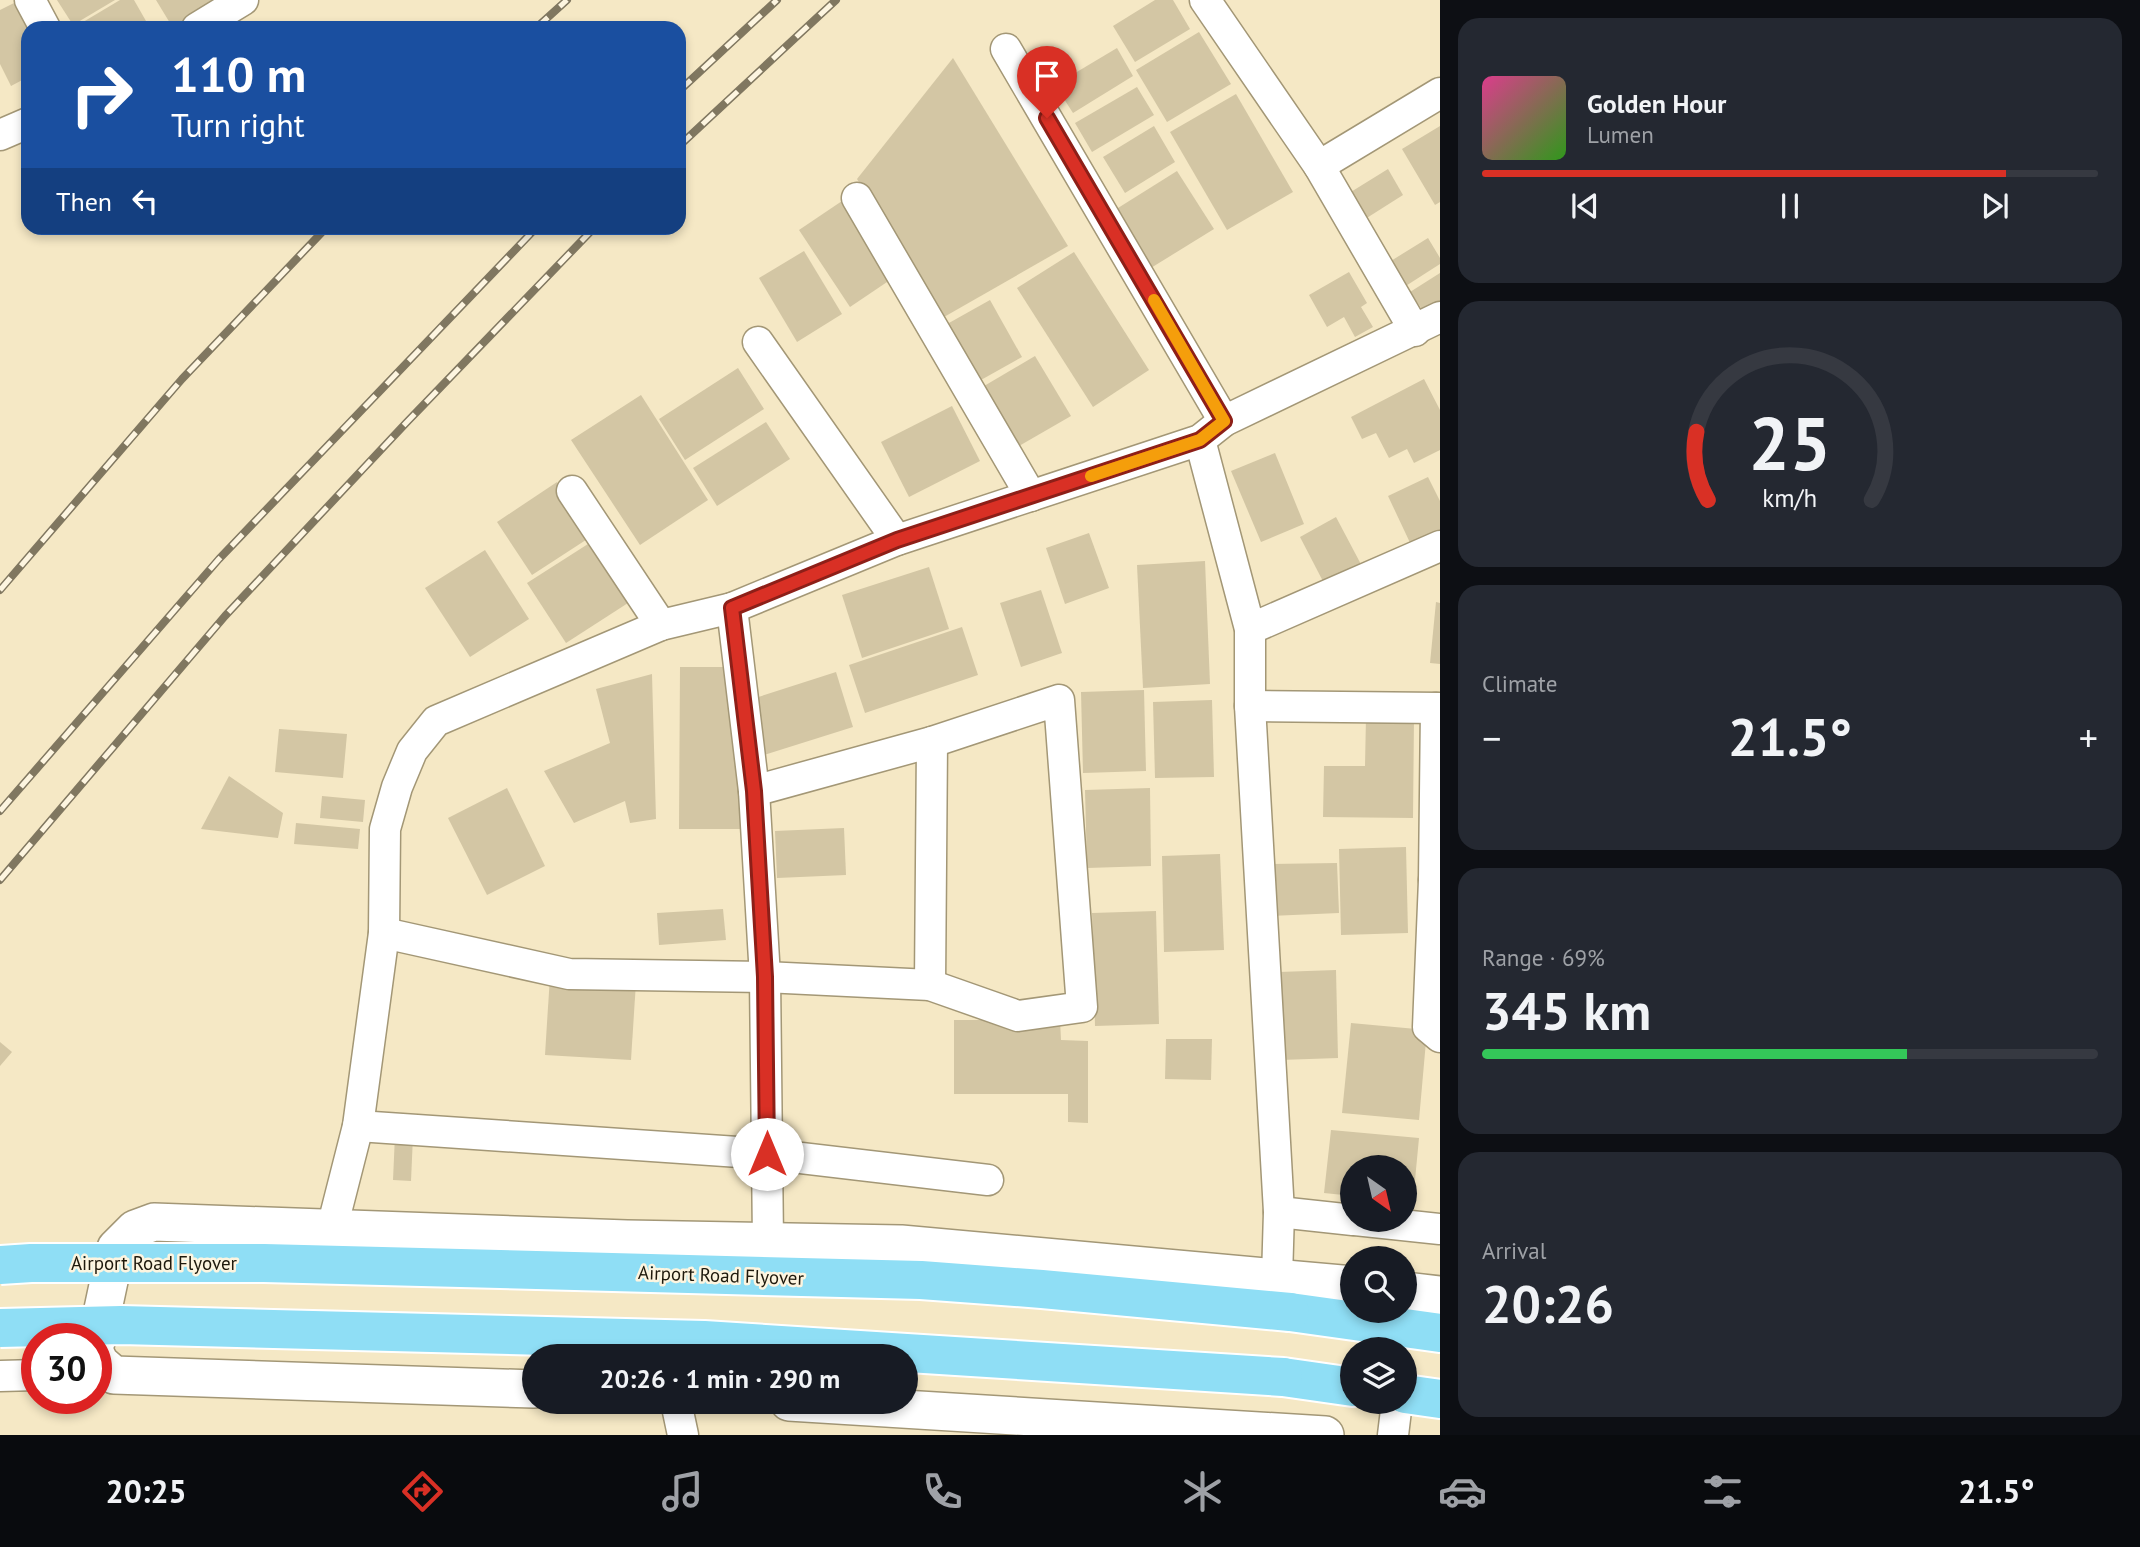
<!DOCTYPE html>
<meta charset="utf-8">
<style>
body{margin:0;font-family:"PT Sans",sans-serif;background:#242831;color:#f1f3f6;height:100vh;display:flex;flex-direction:column;font-size:26px;white-space:nowrap}
*{box-sizing:border-box;margin:0}
p{font-size:23px;color:#9ea1a6}
.icon{flex:none;width:38px;height:38px;fill:none;stroke:currentColor;stroke-width:2;stroke-linecap:round;stroke-linejoin:round}
.map{position:relative;flex:1;overflow:hidden}
.drawer{display:flex;flex-direction:column;gap:18px;padding:18px;background:#0d0f14;width:700px}
.drawer>*{flex:none}
.hud{position:absolute;left:21px;top:21px;width:665px;height:214px;border-radius:21px;box-shadow:0 4px 10px #0003;background:#1a4fa0;color:#fff;overflow:hidden}
.needle{width:46px;rotate:146deg}
.tools{position:absolute;left:1340px;top:1155px;display:grid;gap:14px}
.tools a{display:grid;place-items:center;width:77px;height:77px;border-radius:50%;background:#171b24;box-shadow:0 4px 10px #0003;font-size:35px}
.speed{position:absolute;left:21px;top:1323px;display:flex;gap:14px;font-size:35px;font-weight:700;text-align:center}
.speed>*{display:grid;place-content:center;width:91px;height:91px;border-radius:50%;background:#171b24;box-shadow:0 4px 10px #0003;line-height:1}
.speed .limit{border:10px solid #d22;background:#fff;color:#111}
.pin{position:absolute;display:grid;place-items:center;width:60px;height:60px;color:#fff;margin:-72px -30px;border-radius:50% 50% 50% 0;rotate:-45deg;box-shadow:0 0 7px #0007}
.pin .icon{rotate:45deg}
.me{position:absolute;width:77px;margin:-38px;rotate:0deg;stroke-linejoin:round;filter:drop-shadow(0 0 5px #0008)}
.turn{display:flex;align-items:center;gap:24px;height:147px;padding:0 35px;font-size:32px}
.turn .icon{width:91px;height:91px;stroke-width:2.5}
.turn b{display:block;font-size:49px;line-height:60px}
.then{display:flex;align-items:center;height:66px;padding:0 35px;background:#0003;gap:14px;font-size:26px}
.big{font-size:52px;font-weight:700;line-height:1.1}
.drawer .card{flex:1;display:flex;flex-direction:column;justify-content:center;gap:10px;min-width:0;padding:0 24px;border-radius:21px;background:#242831}
.drawer .dial{align-items:center;gap:0}
.dial svg{height:182px;overflow:visible;fill:none;stroke:#363941;stroke-width:7;stroke-linecap:round;text-anchor:middle}
.dial text{fill:#f1f3f6;stroke:none}
.song{display:flex;align-items:center;gap:21px}
.cover{width:84px;height:84px;border-radius:10px;background:linear-gradient(135deg,hsl(330 70% 55%),hsl(110 70% 35%))}
.played{height:7px;border-radius:4px;background:linear-gradient(90deg,#d93025 85%,#363941 85%)}
.keys{display:flex;justify-content:space-around;direction:ltr}
.heat{display:flex;justify-content:space-between;align-items:center;font-size:38px;direction:ltr}
.charge{height:10px;border-radius:5px;background:linear-gradient(90deg,#34c759 69%,#363941 0)}
.trip{position:absolute;left:522px;top:1344px;width:396px;height:70px;border-radius:35px;background:#171b24;box-shadow:0 4px 10px #0003;font-weight:700;line-height:70px;text-align:center}
.tabs{display:flex;height:112px;justify-content:space-around;align-items:center;background:#090b0e;color:#9ea1a6}
.tabs .icon{width:49px;height:49px}
.tabs .active{color:#d93025}
.tabs b{font-size:32px;color:#f1f3f6}
main{display:flex;flex:1;min-height:0}
.map>svg:first-child{display:block}
.building{fill:#d3c6a4}
.lines{fill:none;stroke-linecap:round;stroke-linejoin:round}
.minor-casing{stroke:#a39776;stroke-width:33}
.tertiary-casing{stroke:#a39776;stroke-width:40}
.primary-casing{stroke:#fff;stroke-width:42}
.minor{stroke:#fff;stroke-width:30}
.tertiary{stroke:#fff;stroke-width:37}
.primary{stroke:#8fdef5;stroke-width:38}
.rail-casing{stroke:#807760;stroke-width:8}
.rail{stroke:#fdf5e0;stroke-width:5;stroke-dasharray:16;stroke-linecap:butt}
.primary-bridge-casing{stroke:#fff;stroke-width:42;stroke-linecap:butt}
.primary-bridge{stroke:#8fdef5;stroke-width:38}
.route-casing{stroke:#8d1f18;stroke-width:18}
.route{stroke:#d93025;stroke-width:12}
.slow{stroke:#f59e0b;stroke-width:12}
.labels{text-anchor:middle;stroke-width:5;stroke-linejoin:round;paint-order:stroke}
.street-label{font-size:19px;fill:#1e190c;stroke:#fdf5e0}
</style>
<main>
<div class="map">
<svg width="1440" height="1435" viewBox="0 0 1440 1435">
<rect width="100%" height="100%" fill="#f5e8c5"/>
<g class="building">
<path d="M 57,0 L 115,0 L 73,25 Z"/>
<path d="M 120,0 L 134,0 L 150,28 L 73,28 Z"/>
<path d="M 156,0 L 217,0 L 183,28 L 173,28 Z"/>
<path d="M 1155,0 L 1173,0 L 1190,29 L 1135,62 L 1113,26 Z"/>
<path d="M 18,1 L 31,28 L 28,28 L 28,77 L 11,86 L 0,64 L 0,10 Z"/>
<path d="M 1199,32 L 1231,84 L 1167,122 L 1136,70 Z"/>
<path d="M 1117,48 L 1133,76 L 1073,113 L 1055,85 Z"/>
<path d="M 953,58 L 1068,246 L 944,317 L 857,179 Z"/>
<path d="M 1137,87 L 1154,115 L 1092,152 L 1075,123 Z"/>
<path d="M 1236,94 L 1293,192 L 1227,230 L 1170,132 Z"/>
<path d="M 1154,126 L 1175,162 L 1125,193 L 1103,157 Z"/>
<path d="M 1440,126 L 1440,202 L 1435,205 L 1402,149 Z"/>
<path d="M 1388,169 L 1403,195 L 1362,221 L 1346,195 Z"/>
<path d="M 1177,171 L 1214,229 L 1146,271 L 1110,213 Z"/>
<path d="M 842,201 L 893,278 L 850,307 L 799,230 Z"/>
<path d="M 1428,238 L 1440,258 L 1440,264 L 1401,289 L 1386,264 Z"/>
<path d="M 804,251 L 842,314 L 797,342 L 759,278 Z"/>
<path d="M 1074,252 L 1149,370 L 1093,407 L 1017,288 Z"/>
<path d="M 1349,272 L 1367,303 L 1361,307 L 1373,327 L 1355,337 L 1344,317 L 1327,327 L 1309,295 Z"/>
<path d="M 1440,273 L 1440,302 L 1424,312 L 1410,292 Z"/>
<path d="M 990,300 L 1022,357 L 972,385 L 940,328 Z"/>
<path d="M 1035,356 L 1071,416 L 1014,449 L 979,389 Z"/>
<path d="M 738,368 L 764,409 L 685,460 L 659,419 Z"/>
<path d="M 1424,379 L 1440,410 L 1440,450 L 1414,463 L 1407,449 L 1389,458 L 1376,433 L 1362,439 L 1351,417 Z"/>
<path d="M 641,395 L 708,500 L 640,545 L 571,440 Z"/>
<path d="M 952,406 L 980,461 L 909,497 L 881,442 Z"/>
<path d="M 766,422 L 790,459 L 717,506 L 693,468 Z"/>
<path d="M 1275,453 L 1304,524 L 1261,542 L 1231,471 Z"/>
<path d="M 1428,477 L 1440,501 L 1440,536 L 1413,549 L 1388,496 Z"/>
<path d="M 557,482 L 592,536 L 532,575 L 497,522 Z"/>
<path d="M 1336,517 L 1364,570 L 1327,589 L 1300,537 Z"/>
<path d="M 1089,533 L 1109,588 L 1065,604 L 1046,548 Z"/>
<path d="M 588,544 L 628,603 L 566,643 L 527,583 Z"/>
<path d="M 485,550 L 529,619 L 470,657 L 425,588 Z"/>
<path d="M 1205,561 L 1210,684 L 1143,688 L 1137,565 Z"/>
<path d="M 929,567 L 949,629 L 862,658 L 842,595 Z"/>
<path d="M 1041,590 L 1062,653 L 1021,667 L 1000,603 Z"/>
<path d="M 1436,602 L 1440,603 L 1440,664 L 1430,663 Z"/>
<path d="M 962,627 L 978,675 L 865,713 L 849,665 Z"/>
<path d="M 680,667 L 730,667 L 730,723 L 741,724 L 740,829 L 679,829 Z"/>
<path d="M 836,672 L 853,727 L 764,755 L 746,701 Z"/>
<path d="M 652,674 L 656,819 L 630,823 L 625,801 L 574,823 L 544,771 L 610,743 L 596,689 Z"/>
<path d="M 1144,690 L 1146,771 L 1083,773 L 1081,692 Z"/>
<path d="M 1212,700 L 1214,777 L 1155,778 L 1153,702 Z"/>
<path d="M 1366,717 L 1414,717 L 1413,818 L 1323,817 L 1324,766 L 1365,766 Z"/>
<path d="M 279,729 L 347,734 L 343,778 L 275,772 Z"/>
<path d="M 229,776 L 283,813 L 278,838 L 201,829 Z"/>
<path d="M 507,788 L 545,866 L 487,895 L 448,818 Z"/>
<path d="M 1150,788 L 1151,866 L 1087,868 L 1085,790 Z"/>
<path d="M 322,796 L 365,800 L 363,822 L 320,818 Z"/>
<path d="M 296,823 L 360,829 L 358,849 L 294,844 Z"/>
<path d="M 844,828 L 846,875 L 777,878 L 775,831 Z"/>
<path d="M 1406,847 L 1408,933 L 1341,935 L 1339,849 Z"/>
<path d="M 1220,854 L 1224,950 L 1164,952 L 1162,856 Z"/>
<path d="M 1337,863 L 1339,913 L 1267,916 L 1266,864 Z"/>
<path d="M 723,909 L 726,940 L 659,945 L 657,913 Z"/>
<path d="M 1156,911 L 1159,1024 L 1095,1026 L 1092,913 Z"/>
<path d="M 1336,970 L 1338,1058 L 1280,1060 L 1279,972 Z"/>
<path d="M 550,976 L 636,982 L 631,1060 L 545,1055 Z"/>
<path d="M 954,1020 L 1060,1020 L 1061,1040 L 1088,1041 L 1088,1123 L 1068,1122 L 1068,1094 L 954,1094 Z"/>
<path d="M 1351,1023 L 1427,1030 L 1419,1120 L 1342,1113 Z"/>
<path d="M 1166,1039 L 1212,1039 L 1211,1080 L 1165,1079 Z"/>
<path d="M 0,1042 L 12,1052 L 0,1066 Z"/>
<path d="M 1331,1130 L 1419,1138 L 1413,1201 L 1405,1200 L 1405,1167 L 1353,1167 L 1353,1196 L 1324,1193 Z"/>
<path d="M 395,1135 L 413,1136 L 411,1181 L 393,1180 Z"/>
</g>
<g class="lines">
<g class="minor-casing">
<g id="minor">
<path d="M 30,0 L 45,28"/>
<path d="M 1205,0 L 1319,166 L 1415,331"/>
<path d="M 197,28 L 243,0"/>
<path d="M 1006,49 L 1224,421"/>
<path d="M 0,135 L 28,123"/>
<path d="M 1319,166 L 1440,93"/>
<path d="M 857,198 L 1031,496"/>
<path d="M 758,342 L 897,540"/>
<path d="M 1200,440 L 1250,629 L 1250,706 L 1279,1212 L 1277,1278"/>
<path d="M 572,491 L 661,625"/>
<path d="M 732,608 L 754,791 L 765,977 L 768,1242"/>
<path d="M 1250,629 L 1440,546"/>
<path d="M 1250,706 L 1440,708"/>
<path d="M 1434,880 L 1436,708"/>
<path d="M 1440,880 L 1434,880 L 1428,1027 L 1440,1037"/>
<path d="M 384,933 L 569,974 L 765,977 L 930,985 L 1018,1016 L 1082,1007 L 1059,700 L 932,742 L 754,791"/>
<path d="M 930,985 L 932,742"/>
<path d="M 358,1126 L 767,1154 L 988,1180"/>
<path d="M 1279,1212 L 1353,1220"/>
<path d="M 1355,1220 L 1440,1229"/>
<path d="M 332,1228 L 358,1126 L 384,933 L 385,829 L 397,787 L 412,751 L 436,721 L 661,625 L 732,608 L 897,540 L 1200,440 L 1224,421 L 1440,317"/>
<path d="M 0,1376 L 37,1375"/>
<path d="M 676,1402 L 683,1435"/>
<path d="M 1393,1435 L 1397,1402"/>
</g>
</g>
<g class="tertiary-casing">
<g id="tertiary">
<path d="M 1405,1291 L 1440,1295"/>
<path d="M 96,1342 L 116,1248 L 135,1229 L 154,1222 L 627,1239 L 901,1244 L 1353,1285"/>
<path d="M 96,1355 L 100,1363 L 114,1375 L 534,1389"/>
<path d="M 789,1402 L 1325,1435"/>
</g>
</g>
<g class="primary-casing">
<g id="primary">
<path d="M 1290,1312 L 1440,1333"/>
<path d="M 1283,1377 L 1353,1387"/>
<path d="M 1405,1394 L 1440,1399"/>
</g>
</g>
<use href="#minor" class="minor"/>
<use href="#tertiary" class="tertiary"/>
<use href="#primary" class="primary"/>
<g class="rail-casing">
<g id="rail">
<path d="M 536,28 L 567,0"/>
<path d="M 679,91 L 777,0"/>
<path d="M 679,146 L 836,0"/>
<path d="M 0,590 L 182,379 L 326,228"/>
<path d="M 0,811 L 219,559 L 536,228"/>
<path d="M 0,880 L 225,616 L 406,423 L 594,228"/>
</g>
</g>
<use href="#rail" class="rail"/>
<g class="primary-bridge-casing">
<g id="primary-bridge">
<path d="M 0,1265 L 31,1263 L 264,1263 L 921,1280 L 1042,1289 L 1290,1312"/>
<path d="M 0,1328 L 121,1325 L 704,1340 L 1283,1377"/>
</g>
</g>
<use href="#primary-bridge" class="primary-bridge"/>
</g>
<g class="lines">
<g class="route-casing">
<path id="route" d="M 767,1154 L 765,977 L 754,791 L 732,608 L 897,540 L 1200,440 L 1224,421 L 1047,118"/>
</g>
<use href="#route" class="route"/>
<path class="slow" d="M 1091,476 L 1200,440 L 1224,421 L 1154,300"/>
</g>
<g class="labels">
<g class="street-label">
<text x="154" y="1270">Airport Road Flyover</text>
<text transform="translate(721 1275) rotate(2)" y="7">Airport Road Flyover</text>
</g>
</g>
</svg>
<div class="tools">
<a><svg class="needle" viewBox="-14 -14 28 28"><path d="M0-13l5 13h-10z" fill="#e53935"/><path d="M0 13l5-13h-10z" fill="#9ea1a6"/></svg></a>
<a><svg class="icon" aria-label="search" viewBox="0 0 24 24"><circle cx="10" cy="10" r="6"/><path d="M15 15l6 6"/></svg></a>
<a><svg class="icon" aria-label="layers" viewBox="0 0 24 24"><path d="M12 4l9 5-9 5-9-5zM3 14l9 5 9-5"/></svg></a>
</div>
<div class="speed"><div class="limit">30</div></div>
<div class="pin" style="left:1047px;top:118px;background:#d93025"><svg class="icon" aria-label="arrive" viewBox="0 0 24 24"><path d="M6 21V4h12l-3 4 3 4H6"/></svg></div>
<svg class="me" style="left:767px;top:1154px" viewBox="-20 -20 40 40"><circle r="19" fill="#fff"/><path d="M0-13L10 11 0 6-10 11z" fill="#d93025"/></svg>
<div class="trip">20:26 · 1 min · 290 m</div>
<div class="hud">
<div class="turn"><svg class="icon" aria-label="right" viewBox="0 0 24 24"><path d="M7 20v-9h11M14 6l5 5-5 5"/></svg><div><b>110 m</b>Turn right</div></div>
<div class="then">Then<svg class="icon" aria-label="left" viewBox="0 0 24 24"><path d="M17 20v-9H6M10 6l-5 5 5 5"/></svg></div>
</div>
</div>
<section class="drawer">
<div class="card">
<div class="song"><i class="cover"></i><div><b>Golden Hour</b><p>Lumen</p></div></div>
<div class="played"></div>
<div class="keys"><svg class="icon" aria-label="previous" viewBox="0 0 24 24"><path d="M18 5L8 12l10 7zM5 5v14"/></svg><svg class="icon" aria-label="pause" viewBox="0 0 24 24"><path d="M8 5v14M16 5v14"/></svg><svg class="icon" aria-label="next" viewBox="0 0 24 24"><path d="M6 5l10 7-10 7zM19 5v14"/></svg></div>
</div>
<div class="card dial"><svg viewBox="0 0 100 80">
<path d="M14 69A42 42 0 1 1 86 69"/>
<path d="M14 69A42 42 0 0 1 9 39" stroke="#d93025"/>
<text x="50" y="56" font-size="32" font-weight="700">25</text>
<text x="50" y="72" font-size="11">km/h</text>
</svg></div>
<div class="card"><p>Climate</p>
<div class="heat"><a>−</a><b class="big">21.5°</b><a>+</a></div>
</div>
<div class="card"><p>Range · 69%</p><b class="big">345 km</b><div class="charge"></div></div>
<div class="card"><p>Arrival</p><b class="big">20:26</b></div>
</section>
</main>
<nav class="tabs">
<b>20:25</b>
<svg class="icon active" aria-label="directions" viewBox="0 0 24 24"><path d="M12 3l9 9-9 9-9-9zM9 14v-3h6M13 9l2 2-2 2"/></svg>
<svg class="icon" aria-label="music" viewBox="0 0 24 24"><path d="M9 18V5l10-2v13"/><circle cx="6" cy="18" r="3"/><circle cx="16" cy="16" r="3"/></svg>
<svg class="icon" aria-label="phone" viewBox="0 0 24 24"><path d="M5 4h4l2 5-3 2q2 4 5 5l2-3 5 2v4C11 20 4 13 5 4z"/></svg>
<svg class="icon" aria-label="climate" viewBox="0 0 24 24"><path d="M12 3v18M4 7l16 10M4 17L20 7"/></svg>
<svg class="icon" aria-label="car" viewBox="0 0 24 24"><path d="M5 17H2v-5l4-1 3-4h7l3 4 3 1v5h-3M9 17h6M6 11h13"/><circle cx="7" cy="17" r="2"/><circle cx="17" cy="17" r="2"/></svg>
<svg class="icon" aria-label="filters" viewBox="0 0 24 24"><path d="M4 7h16M4 17h16"/><circle cx="9" cy="7" r="2"/><circle cx="15" cy="17" r="2"/></svg>
<b>21.5°</b>
</nav>
